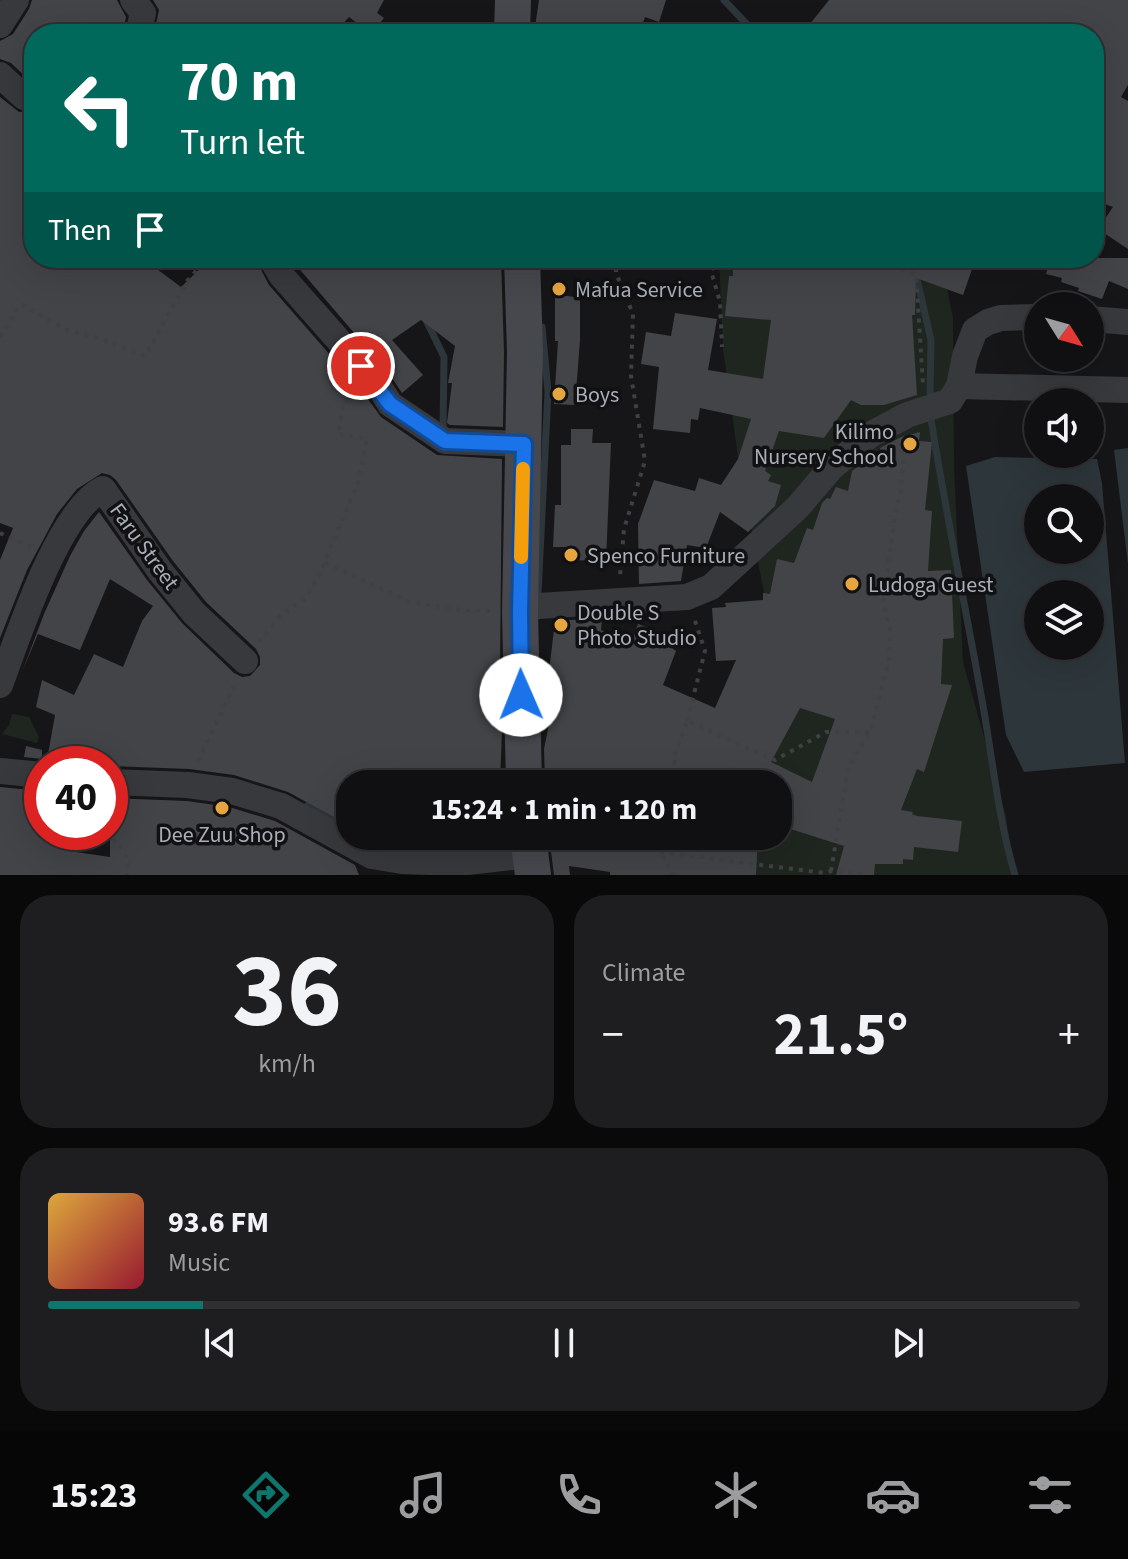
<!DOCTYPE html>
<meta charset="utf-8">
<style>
body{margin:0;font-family:"Source Sans 3",sans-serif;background:#1e1e20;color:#f1f3f6;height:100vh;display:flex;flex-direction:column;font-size:30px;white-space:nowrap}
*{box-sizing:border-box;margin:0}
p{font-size:26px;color:#9c9d9f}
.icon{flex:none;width:44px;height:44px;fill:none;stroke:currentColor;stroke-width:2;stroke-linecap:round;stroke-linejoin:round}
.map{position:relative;height:875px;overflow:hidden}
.details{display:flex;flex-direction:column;gap:20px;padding:20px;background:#09090a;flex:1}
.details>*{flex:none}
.guide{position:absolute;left:24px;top:24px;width:1080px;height:244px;border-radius:32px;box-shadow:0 8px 32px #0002,0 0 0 2px #303032;background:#00695c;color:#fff;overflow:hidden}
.needle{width:52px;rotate:127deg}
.tools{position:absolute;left:1024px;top:292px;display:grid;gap:16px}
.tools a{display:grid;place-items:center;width:80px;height:80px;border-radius:50%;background:#101012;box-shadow:0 8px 32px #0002,0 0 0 2px #303032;font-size:40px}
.speed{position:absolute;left:24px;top:746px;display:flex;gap:16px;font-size:40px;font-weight:700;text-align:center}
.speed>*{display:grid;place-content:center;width:104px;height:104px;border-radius:50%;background:#101012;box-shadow:0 8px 32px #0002,0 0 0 2px #303032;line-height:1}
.speed .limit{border:12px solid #d22;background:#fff;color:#111}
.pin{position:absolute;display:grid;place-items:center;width:68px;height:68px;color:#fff;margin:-34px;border:4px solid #fff;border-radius:50%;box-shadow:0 2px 8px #0007}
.me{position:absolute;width:88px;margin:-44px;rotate:359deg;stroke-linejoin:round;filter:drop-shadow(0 0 6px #0008)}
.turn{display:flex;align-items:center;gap:28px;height:168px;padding:0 24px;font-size:36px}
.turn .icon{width:104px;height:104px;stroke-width:2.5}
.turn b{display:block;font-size:56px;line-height:68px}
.then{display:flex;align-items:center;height:76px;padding:0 24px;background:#0003;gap:16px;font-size:30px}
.big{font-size:60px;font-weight:700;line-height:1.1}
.details .card{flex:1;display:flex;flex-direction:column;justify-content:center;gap:12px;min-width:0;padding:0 28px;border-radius:32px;background:#1e1e20}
.details .dial{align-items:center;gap:0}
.dial b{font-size:104px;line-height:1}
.song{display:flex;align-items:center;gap:24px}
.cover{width:96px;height:96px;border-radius:12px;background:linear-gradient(135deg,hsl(40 70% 55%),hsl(350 70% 35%))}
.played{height:8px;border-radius:4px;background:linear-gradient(90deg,#0f766e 15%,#303032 15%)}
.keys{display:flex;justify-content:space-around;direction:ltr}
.heat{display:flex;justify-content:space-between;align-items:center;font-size:44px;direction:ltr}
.details .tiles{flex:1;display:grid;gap:20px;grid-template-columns:1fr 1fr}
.card:last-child{grid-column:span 2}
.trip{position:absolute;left:336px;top:770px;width:456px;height:80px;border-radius:32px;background:#101012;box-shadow:0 8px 32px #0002,0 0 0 2px #303032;font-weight:700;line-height:80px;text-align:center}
.tab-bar{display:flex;height:128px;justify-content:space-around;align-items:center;background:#060607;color:#9c9d9f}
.tab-bar .icon{width:56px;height:56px}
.tab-bar .selected{color:#0f766e}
.tab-bar b{font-size:36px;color:#f1f3f6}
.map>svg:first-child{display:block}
.green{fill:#1f261f}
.water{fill:#2d363b;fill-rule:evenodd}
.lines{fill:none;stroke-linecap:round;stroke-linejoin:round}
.stream{stroke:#2d363b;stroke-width:7}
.building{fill:#434448;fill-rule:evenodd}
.path{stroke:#3e4044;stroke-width:4;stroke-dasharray:4 6;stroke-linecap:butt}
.street{stroke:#38393d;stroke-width:26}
.secondary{stroke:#46484d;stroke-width:36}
.route-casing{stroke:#114b97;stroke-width:20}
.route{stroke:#1a73e8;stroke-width:14}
.slow{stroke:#f59e0b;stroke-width:14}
.poi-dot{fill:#e5a541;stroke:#111113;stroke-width:3}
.labels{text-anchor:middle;stroke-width:7;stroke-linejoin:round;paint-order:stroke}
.poi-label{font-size:22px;fill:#a9aeb7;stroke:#111113;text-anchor:start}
.street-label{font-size:22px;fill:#a9aeb7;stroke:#111113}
</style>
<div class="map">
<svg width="1128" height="875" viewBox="0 0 1128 875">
<rect width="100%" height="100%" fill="#161618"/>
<g class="green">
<path d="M 719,258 L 941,258 L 953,318 L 954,468 L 963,662 L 1006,816 L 1014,875 L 745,875 L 750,836 L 778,836 L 778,784 L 760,784 L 774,714 L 764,592 L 741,479 L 723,348 Z"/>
<path d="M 12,714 L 29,717 L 39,737 L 37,743 L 2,734 L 9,725 Z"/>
</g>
<g class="water">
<path d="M 1128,448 L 1128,564 L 1114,450 Z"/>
<path d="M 995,457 L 1097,459 L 1102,483 L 1125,763 L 1024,772 L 1006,735 L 966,466 ZM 1038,498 L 1090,498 L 1090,550 L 1038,550 ZM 1038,594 L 1090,594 L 1090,646 L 1038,646 Z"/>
</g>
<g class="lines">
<g class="stream">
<path d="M 724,0 L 756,34"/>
<path d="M 923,258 L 917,279 L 931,340 L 930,394"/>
<path d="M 426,320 L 444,357 L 443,431"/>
<path d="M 931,419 C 945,509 964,599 980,689 C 992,751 997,815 1015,875"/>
<path d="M 538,594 L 548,392 L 542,327"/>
<path d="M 307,806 L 335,822"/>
<path d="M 380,836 L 379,846 L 385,850"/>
<path d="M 500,850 L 510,836"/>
</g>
</g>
<g class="building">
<path d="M 32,0 L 117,0 L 126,17 L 122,34 L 34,34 L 34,79 L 29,80 L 11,63 L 0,59 L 0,41 L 13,34 L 29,9 Z"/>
<path d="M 153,0 L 384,0 L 377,13 L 384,18 L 371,34 L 349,17 L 334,34 L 154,34 L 159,10 Z"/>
<path d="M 539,0 L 666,0 L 659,22 L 645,17 L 640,31 L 628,27 L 627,34 L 552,34 L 553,30 L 535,27 Z"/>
<path d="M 829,0 L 1128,0 L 1128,85 L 1121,97 L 1128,101 L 1128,249 L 1098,229 L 1113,207 L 1094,200 L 1094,34 L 802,34 Z"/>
<path d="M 0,97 L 19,112 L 34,111 L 34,258 L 142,258 L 181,287 L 211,258 L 255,258 L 269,285 L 365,395 L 381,417 L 437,455 L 502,459 L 500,673 L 495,712 L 501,713 L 499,731 L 502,731 L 500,784 L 350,784 L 350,826 L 288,792 L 234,775 L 189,769 L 110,766 L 110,762 L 82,748 L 74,764 L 53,764 L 47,760 L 55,715 L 36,707 L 42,680 L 74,695 L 94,654 L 123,667 L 142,621 L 153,606 L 110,579 L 80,650 L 38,634 L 22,672 L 44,614 L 70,556 L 84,531 L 99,512 L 147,580 L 182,623 L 234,673 L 242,677 L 250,676 L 260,665 L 260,657 L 256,649 L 206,602 L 173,561 L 116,480 L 110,475 L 102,473 L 77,489 L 57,514 L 27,570 L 0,638 L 0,560 L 13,528 L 0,523 Z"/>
<path d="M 290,258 L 501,259 L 504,352 L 503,427 L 450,425 L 447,423 L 452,383 L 448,383 L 455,346 L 421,320 L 392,340 L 423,375 L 402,393 L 390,375 Z"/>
<path d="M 733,258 L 976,258 L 963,295 L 916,278 L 915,315 L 912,315 L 917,395 L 884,405 L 861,405 L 851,400 L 824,438 L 779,431 L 765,471 L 771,475 L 768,481 L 781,485 L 775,506 L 748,532 L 720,512 L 706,548 L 687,545 L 681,581 L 639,584 L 638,524 L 654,480 L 695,491 L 699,478 L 721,485 L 738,459 L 751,419 L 700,408 L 698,420 L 691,419 L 690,433 L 653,429 L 659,367 L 641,364 L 646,332 L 671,336 L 675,313 L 717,319 L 708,370 L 763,379 L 771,320 L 725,316 L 729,276 L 733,276 Z"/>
<path d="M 1051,258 L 1128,258 L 1128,289 L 1109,281 L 1102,299 L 1078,291 L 1079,288 L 1061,282 L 1062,278 L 1046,274 Z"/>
<path d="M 555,294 L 580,298 L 580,340 L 575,405 L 554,404 L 558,341 L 555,341 Z"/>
<path d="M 571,429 L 593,429 L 592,443 L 611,443 L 606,561 L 566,560 L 567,547 L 553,547 L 555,505 L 561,505 L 561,445 L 571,445 Z"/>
<path d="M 920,432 L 919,441 L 932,442 L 925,510 L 932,511 L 928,571 L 951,570 L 954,638 L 943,639 L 941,684 L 952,685 L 924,772 L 917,769 L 901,810 L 913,812 L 912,814 L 917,816 L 962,821 L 958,852 L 914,847 L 913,860 L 903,859 L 903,864 L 875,864 L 874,875 L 836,875 L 844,846 L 778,825 L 778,784 L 555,784 L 545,782 L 544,749 L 552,709 L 550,709 L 557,681 L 548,680 L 555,621 L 602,618 L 601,630 L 632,642 L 638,624 L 676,638 L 673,649 L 676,651 L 663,685 L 715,708 L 736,660 L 716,661 L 712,608 L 726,607 L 725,603 L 763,600 L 763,593 L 770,594 L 777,559 L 794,563 L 807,528 L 813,530 L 822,503 L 827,498 L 830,499 L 836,487 L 848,491 L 852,471 L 867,459 L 882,460 L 880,448 L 901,437 ZM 800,708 L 835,719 L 812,782 L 771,762 Z"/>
<path d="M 26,746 L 42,750 L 42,759 L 24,757 Z"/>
<path d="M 0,787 L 42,791 L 42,832 L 70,832 L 69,851 L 110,857 L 110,798 L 187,801 L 229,807 L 275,821 L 355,865 L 359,875 L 0,875 Z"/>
<path d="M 398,836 L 420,836 L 420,843 L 420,836 L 492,836 L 491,843 L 458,847 L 399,844 Z"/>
<path d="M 549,836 L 758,836 L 756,875 L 610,875 L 610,872 L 569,866 L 570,875 L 554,875 Z"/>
</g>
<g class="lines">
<g class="path">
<path d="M 616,258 L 616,273 L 633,314 L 631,376 L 645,461 L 624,529 L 620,576"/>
<path d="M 719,258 L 711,271 L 720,302 L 722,347"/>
<path d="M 874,258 L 887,266 L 916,274 L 923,385"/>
<path d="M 0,337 L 21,304 L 64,329 L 98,338 L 145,356 L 187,281 L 208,258"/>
<path d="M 0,533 L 31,547"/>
<path d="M 325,563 L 410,602 L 460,610 L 493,611"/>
<path d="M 259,642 L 279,617 L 305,599 L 319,574 L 358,483 L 367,439 L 338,434 L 344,401 L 356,396"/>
<path d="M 687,721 L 705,651 L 694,618"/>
<path d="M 198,761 L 236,682"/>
<path d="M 674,784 L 677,771 L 673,760 L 687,721 L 775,760 L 826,732 L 870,732"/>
<path d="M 105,832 C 120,844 131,855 127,875"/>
<path d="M 660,836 L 660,852 L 674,875"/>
<path d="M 660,852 L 824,873 L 831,871 L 865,875"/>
<path d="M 831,871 L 848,768 L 870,732 L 889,660 L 890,630 L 883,603 L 895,515 L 901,490 L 905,442"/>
</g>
<g class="street">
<path d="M 133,0 L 143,13 L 138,34"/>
<path d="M 0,25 L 16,0"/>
<path d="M 0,75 L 24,97 L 34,95"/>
<path d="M 271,258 L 281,275 L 378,385 L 390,404 L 445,441 L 524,444"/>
<path d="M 1090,319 L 1128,322"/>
<path d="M 959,386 L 1128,390"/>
<path d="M 520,612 L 538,606 L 687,597 L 711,587 L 798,507 L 831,468 L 870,435 L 907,415 L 950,401 L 959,386 L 965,356 L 975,330 L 988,322 L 1001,318 L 1038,317"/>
<path d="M 0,685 C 18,637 58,511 103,489 L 160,571 L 194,613 L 245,661"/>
<path d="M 0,771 L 42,775"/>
<path d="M 110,782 L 188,785 L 232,791 L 281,806 L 372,856 L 402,861 L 459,863 L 529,855"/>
</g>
<g class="secondary">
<path d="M 512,34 L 513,0"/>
<path d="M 522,258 L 525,352 L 520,612 L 524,784"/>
<path d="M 528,836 L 533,875"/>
</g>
</g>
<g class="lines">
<g class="route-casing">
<path id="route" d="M 361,366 L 390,404 L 445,441 L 524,444 L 520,612 L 521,695"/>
</g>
<use href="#route" class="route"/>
<path class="slow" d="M 521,557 L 523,469"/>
</g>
<g class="poi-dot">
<circle cx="559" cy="289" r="8"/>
<circle cx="559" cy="394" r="8"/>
<circle cx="910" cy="444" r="8"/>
<circle cx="571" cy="555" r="8"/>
<circle cx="852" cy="584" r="8"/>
<circle cx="561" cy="625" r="8"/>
<circle cx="222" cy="808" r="8"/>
</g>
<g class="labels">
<g class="poi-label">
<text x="575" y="297">Mafua Service</text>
<text x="575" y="402">Boys</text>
<text x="894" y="439" text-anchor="end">Kilimo<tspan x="894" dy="25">Nursery School</tspan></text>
<text x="587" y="563">Spenco Furniture</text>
<text x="868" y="592">Ludoga Guest</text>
<text x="577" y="620">Double S<tspan x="577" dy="25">Photo Studio</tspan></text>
<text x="222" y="842" text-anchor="middle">Dee Zuu Shop</text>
</g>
<g class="street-label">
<text transform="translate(145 546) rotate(54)" y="8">Faru Street</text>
</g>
</g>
</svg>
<div class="tools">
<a><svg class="needle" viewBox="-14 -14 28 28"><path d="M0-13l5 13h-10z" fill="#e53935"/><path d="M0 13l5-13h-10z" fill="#9c9d9f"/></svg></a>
<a><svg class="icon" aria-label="sound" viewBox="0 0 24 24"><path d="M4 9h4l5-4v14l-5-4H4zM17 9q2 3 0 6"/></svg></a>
<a><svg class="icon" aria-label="search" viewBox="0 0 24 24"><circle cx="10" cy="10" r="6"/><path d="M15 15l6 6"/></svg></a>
<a><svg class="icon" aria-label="layers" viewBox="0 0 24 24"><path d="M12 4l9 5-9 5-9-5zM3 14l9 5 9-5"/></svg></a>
</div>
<div class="speed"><div class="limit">40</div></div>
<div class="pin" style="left:361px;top:366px;background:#d93025"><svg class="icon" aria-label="arrive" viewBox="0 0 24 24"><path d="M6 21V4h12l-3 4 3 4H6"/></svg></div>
<svg class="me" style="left:521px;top:695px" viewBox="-20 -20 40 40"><circle r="19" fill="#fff"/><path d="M0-13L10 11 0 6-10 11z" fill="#1a73e8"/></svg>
<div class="trip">15:24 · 1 min · 120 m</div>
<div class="guide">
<div class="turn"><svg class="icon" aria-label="left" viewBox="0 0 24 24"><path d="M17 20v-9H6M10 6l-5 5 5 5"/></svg><div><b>70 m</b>Turn left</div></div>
<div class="then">Then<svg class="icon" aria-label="arrive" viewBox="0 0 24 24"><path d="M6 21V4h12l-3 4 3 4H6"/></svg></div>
</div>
</div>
<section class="details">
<div class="tiles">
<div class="card dial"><b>36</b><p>km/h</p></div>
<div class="card"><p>Climate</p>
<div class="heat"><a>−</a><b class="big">21.5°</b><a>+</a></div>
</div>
<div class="card">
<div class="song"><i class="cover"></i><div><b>93.6 FM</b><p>Music</p></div></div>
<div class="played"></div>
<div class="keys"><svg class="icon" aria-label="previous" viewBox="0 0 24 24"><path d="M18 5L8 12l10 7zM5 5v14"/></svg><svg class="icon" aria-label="pause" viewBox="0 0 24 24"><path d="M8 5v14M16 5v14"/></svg><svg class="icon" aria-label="next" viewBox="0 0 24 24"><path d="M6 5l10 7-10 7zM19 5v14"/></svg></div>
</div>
</div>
</section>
<nav class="tab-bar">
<b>15:23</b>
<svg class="icon selected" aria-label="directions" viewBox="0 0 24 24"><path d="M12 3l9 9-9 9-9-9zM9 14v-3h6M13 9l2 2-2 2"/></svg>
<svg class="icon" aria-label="music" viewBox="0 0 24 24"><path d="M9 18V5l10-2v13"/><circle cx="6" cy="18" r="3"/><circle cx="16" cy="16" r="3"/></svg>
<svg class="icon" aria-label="phone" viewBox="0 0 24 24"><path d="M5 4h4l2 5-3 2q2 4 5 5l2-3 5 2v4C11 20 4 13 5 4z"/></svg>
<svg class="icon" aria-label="climate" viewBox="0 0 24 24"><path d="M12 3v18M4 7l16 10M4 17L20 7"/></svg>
<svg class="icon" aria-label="car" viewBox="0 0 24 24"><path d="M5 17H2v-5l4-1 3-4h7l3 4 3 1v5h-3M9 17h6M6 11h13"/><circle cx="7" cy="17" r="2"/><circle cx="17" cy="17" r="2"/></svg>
<svg class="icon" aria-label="filters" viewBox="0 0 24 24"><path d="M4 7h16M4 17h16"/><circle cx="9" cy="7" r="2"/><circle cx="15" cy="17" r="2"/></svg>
</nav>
